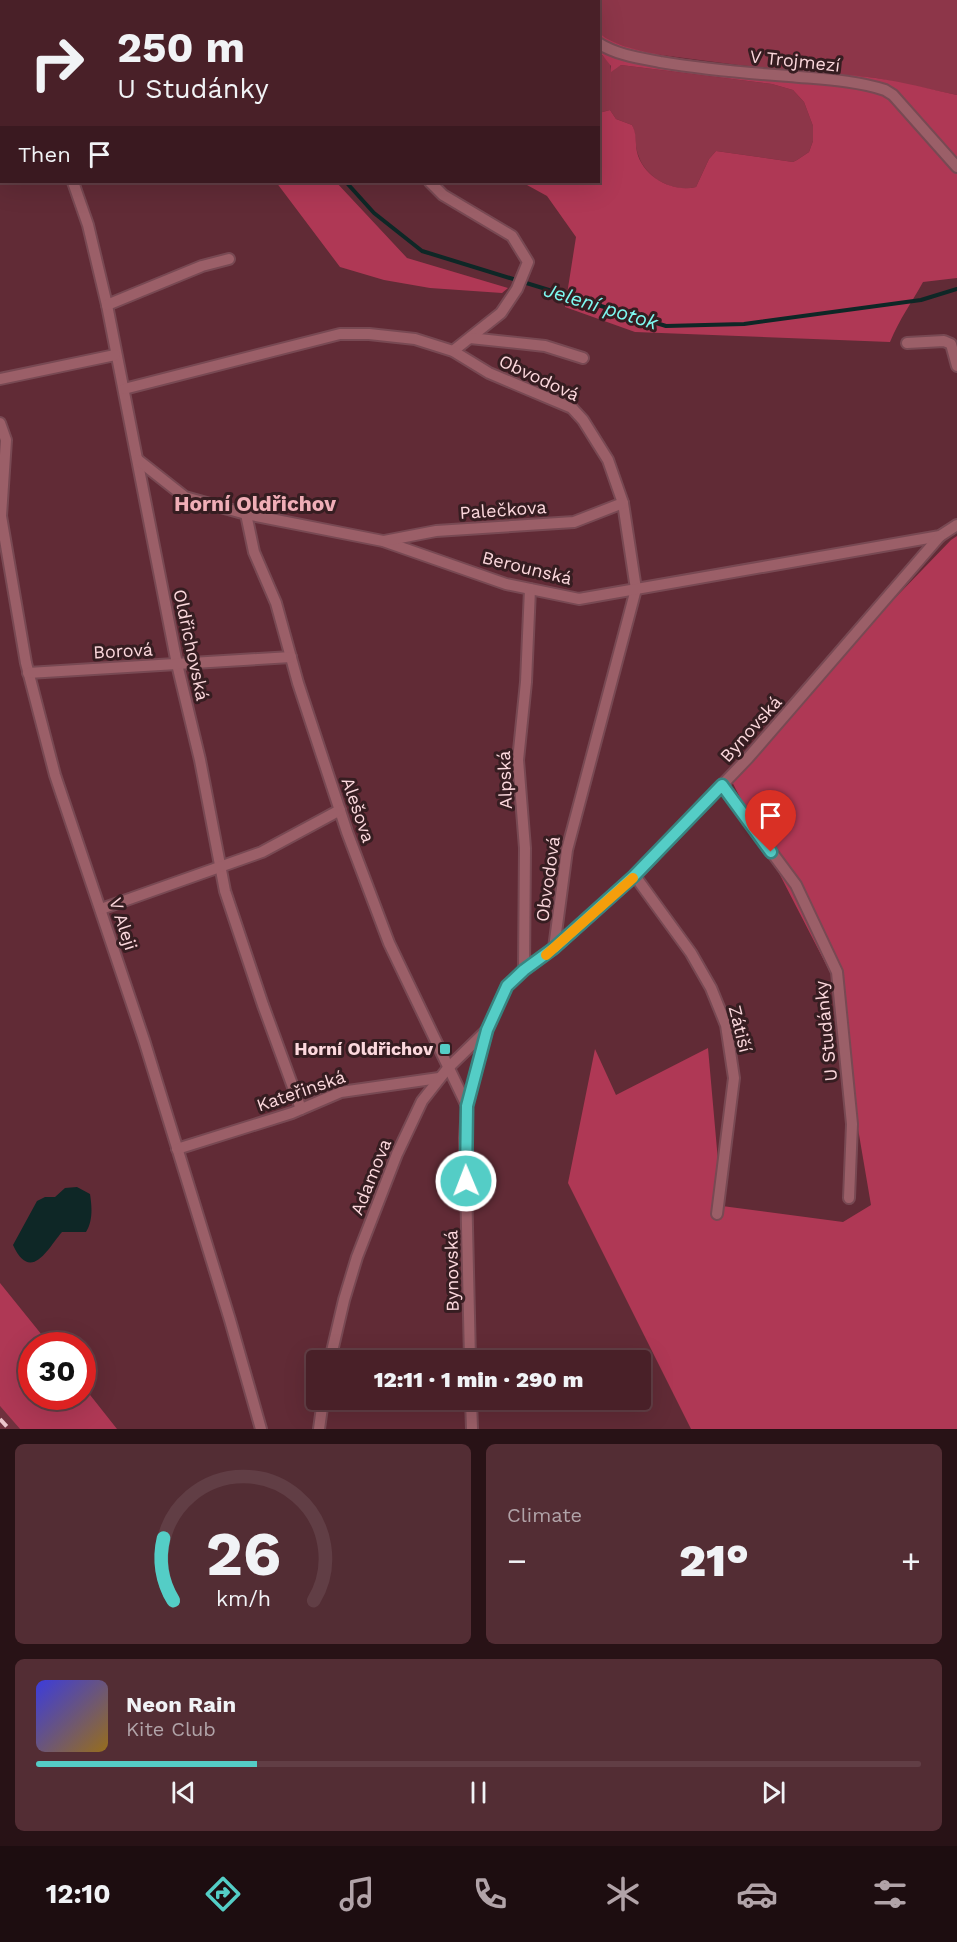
<!DOCTYPE html>
<meta charset="utf-8">
<style>
body{margin:0;font-family:"Work Sans",sans-serif;background:#532d34;color:#f1f3f6;height:100vh;display:flex;flex-direction:column;font-size:22px;white-space:nowrap}
*{box-sizing:border-box;margin:0}
p{font-size:20px;color:#b1a3a8}
.icon{flex:none;width:33px;height:33px;fill:none;stroke:currentColor;stroke-width:2;stroke-linecap:round;stroke-linejoin:round}
.map{position:relative;height:1429px;overflow:hidden}
.panel{display:flex;flex-direction:column;gap:15px;padding:15px;background:#281216;flex:1}
.panel>*{flex:none}
.banner{position:absolute;left:0px;top:0px;width:600px;height:183px;box-shadow:0 6px 24px #0002,0 0 0 2px #613e45;background:#492028;color:#f1f3f6;overflow:hidden}
.speed{position:absolute;left:18px;top:1332px;display:flex;gap:12px;font-size:30px;font-weight:700;text-align:center}
.speed>*{display:grid;place-content:center;width:78px;height:78px;border-radius:50%;background:#492028;box-shadow:0 6px 24px #0002,0 0 0 2px #613e45;line-height:1}
.speed .limit{border:9px solid #d22;background:#fff;color:#111}
.pin{position:absolute;display:grid;place-items:center;width:51px;height:51px;color:#fff;margin:-62px -26px;border-radius:50% 50% 50% 0;rotate:-45deg;box-shadow:0 0 6px #0007}
.pin .icon{rotate:45deg}
.me{position:absolute;width:66px;margin:-33px;rotate:359deg;stroke-linejoin:round;filter:drop-shadow(0 0 4px #0008)}
.turn{display:flex;align-items:center;gap:21px;height:126px;padding:0 18px;font-size:27px}
.turn .icon{width:78px;height:78px;stroke-width:2.5}
.turn b{display:block;font-size:42px;line-height:51px}
.then{display:flex;align-items:center;height:57px;padding:0 18px;background:#0003;gap:12px;font-size:22px}
.big{font-size:45px;font-weight:800;line-height:1.1}
.panel .widget{flex:1;display:flex;flex-direction:column;justify-content:center;gap:9px;min-width:0;padding:0 21px;border-radius:9px;background:#532d34}
.panel .dial{align-items:center;gap:0}
.dial svg{height:156px;overflow:visible;fill:none;stroke:#613e45;stroke-width:7;stroke-linecap:round;text-anchor:middle}
.dial text{fill:#f1f3f6;stroke:none}
.song{display:flex;align-items:center;gap:18px}
.cover{width:72px;height:72px;border-radius:9px;background:linear-gradient(135deg,hsl(240 70% 55%),hsl(40 70% 35%))}
.played{height:6px;border-radius:3px;background:linear-gradient(90deg,#54cdc6 25%,#613e45 25%)}
.keys{display:flex;justify-content:space-around;direction:ltr}
.heat{display:flex;justify-content:space-between;align-items:center;font-size:33px;direction:ltr}
.panel .tiles{flex:1;display:grid;gap:15px;grid-template-columns:1fr 1fr}
.widget:last-child{grid-column:span 2}
.trip{position:absolute;left:306px;top:1350px;width:345px;height:60px;border-radius:6px;background:#492028;box-shadow:0 6px 24px #0002,0 0 0 2px #613e45;font-weight:800;line-height:60px;text-align:center}
.tabs{display:flex;height:96px;justify-content:space-around;align-items:center;background:#1d0d10;color:#b1a3a8}
.tabs .icon{width:42px;height:42px}
.tabs .selected{color:#54cdc6}
.tabs b{font-size:27px;color:#f1f3f6}
.map>svg:first-child{display:block}
.built{fill:#6f313d}
.green{fill:#8d3649}
.forest{fill:#af3855;fill-rule:evenodd}
.water{fill:#0e2726}
.lines{fill:none;stroke-linecap:round;stroke-linejoin:round}
.stream{stroke:#0e2726;stroke-width:4}
.street-casing{stroke:#784953;stroke-width:14}
.street{stroke:#9b5f68;stroke-width:10}
.rail{stroke:#ecc6cc;stroke-width:4;stroke-dasharray:10 10;stroke-linecap:butt}
.route-casing{stroke:#378581;stroke-width:15}
.route{stroke:#54cdc6;stroke-width:10}
.slow{stroke:#f59e0b;stroke-width:10}
.poi-dot{fill:#54cdc6;stroke:#361d21;stroke-width:2}
.labels{text-anchor:middle;stroke-width:6;stroke-linejoin:round;paint-order:stroke}
.street-label{font-size:18px;fill:#fcd8dd;stroke:#361d21}
.poi-label{font-size:18px;font-weight:bold;fill:#fcd8dd;stroke:#361d21;text-anchor:end}
.water-label{font-size:20px;font-style:italic;fill:#7ef9f1;stroke:#361d21}
.quarter-label{font-size:21px;font-weight:bold;fill:#f0aeb7;stroke:#361d21}
</style>
<div class="map">
<svg width="957" height="1429" viewBox="0 0 957 1429">
<rect width="100%" height="100%" fill="#612b36"/>
<path class="built" d="M 0,1406 L 11,1418 L 20,1429 L 0,1429 Z"/>
<g class="green">
<path d="M 445,0 L 554,0 L 557,1 L 444,2 Z"/>
<path d="M 588,0 L 957,0 L 957,95 L 876,78 L 738,65 L 654,54 L 629,48 L 609,41 L 600,35 L 598,2 Z"/>
<path d="M 598,51 L 610,63 L 611,70 L 621,65 L 772,84 L 793,90 L 804,102 L 813,126 L 813,141 L 809,152 L 797,160 L 793,162 L 716,151 L 709,159 L 696,187 C 674,193 647,179 639,157 C 634,146 637,135 632,125 L 616,119 L 610,110 L 599,113 Z"/>
</g>
<g class="forest">
<path d="M 599,32 C 622,64 829,71 876,78 C 903,82 930,89 957,95 L 957,278 L 923,282 C 912,302 899,320 890,342 L 635,332 L 565,307 L 576,237 L 547,196 L 527,185 L 523,182 L 598,182 L 599,113 L 610,110 L 611,66 L 599,51 ZM 621,65 L 772,84 L 793,90 L 804,102 L 813,126 L 813,141 L 809,152 L 797,160 L 793,162 L 716,151 L 709,159 L 696,187 C 673,193 643,177 637,152 C 635,142 637,134 632,125 L 616,119 L 610,110 L 611,72 Z"/>
<path d="M 276,182 L 336,182 L 407,258 L 508,288 L 502,293 L 430,288 L 384,280 L 340,267 Z"/>
<path d="M 957,536 L 957,1429 L 691,1429 L 568,1183 L 595,1049 L 616,1095 L 708,1048 L 722,1206 L 843,1222 L 871,1205 L 832,976 L 727,772 L 951,540 Z"/>
<path d="M 0,1283 L 50,1345 L 32,1346 L 32,1396 L 82,1396 L 83,1386 L 117,1429 L 20,1429 L 0,1406 Z"/>
</g>
<path class="water" d="M 77,1187 L 90,1194 C 92,1207 93,1221 86,1232 L 62,1232 C 48,1248 31,1284 13,1245 L 37,1201 L 45,1197 L 55,1197 L 65,1188 Z"/>
<g class="lines">
<g class="stream">
<path d="M 210,0 L 211,2"/>
<path d="M 346,182 L 374,213 L 422,251 L 666,326 L 744,324 L 921,300 L 957,289"/>
</g>
<g class="street-casing">
<g id="street">
<path d="M 282,0 L 282,2"/>
<path d="M 575,0 L 575,2"/>
<path d="M 598,43 C 617,55 639,58 660,62 C 702,69 746,73 789,76 C 820,79 855,80 885,90 L 893,95 L 957,167"/>
<path d="M 0,53 L 2,54"/>
<path d="M 73,182 L 88,225 L 107,305 L 177,664 L 200,760 L 225,891 L 263,1005 L 301,1109"/>
<path d="M 430,182 L 443,195 L 512,236 L 528,262 L 517,289 L 501,313 L 453,351"/>
<path d="M 107,305 L 202,266 L 229,259"/>
<path d="M 470,338 L 545,346 L 583,358"/>
<path d="M 907,343 L 944,341 L 951,344 L 957,366"/>
<path d="M 0,379 L 115,355"/>
<path d="M 124,389 L 340,334 L 369,334 L 415,339 L 453,351 L 489,373 L 572,408 L 583,420 L 608,460 L 623,503 L 636,589 L 567,850 L 554,948"/>
<path d="M 0,423 L 6,440 L 1,516 L 26,663 L 55,775 L 144,1040 L 230,1320 L 261,1429"/>
<path d="M 138,460 L 185,497 L 246,514 L 383,541 L 506,584 L 579,599 L 940,536 L 957,525"/>
<path d="M 246,514 L 254,552 L 276,603 L 298,683 L 347,832 L 389,943 L 467,1106"/>
<path d="M 384,541 L 436,531 L 574,522 L 623,503"/>
<path d="M 28,673 L 291,657"/>
<path d="M 722,785 L 796,885 L 837,972 L 852,1124 L 849,1198"/>
<path d="M 635,876 L 691,953 L 711,988 L 726,1025 L 734,1078 L 717,1214"/>
<path d="M 101,909 L 262,852 L 340,810"/>
<path d="M 524,970 L 525,848 L 518,760 L 526,682 L 530,589"/>
<path d="M 177,1149 L 292,1113 L 341,1092 L 439,1078"/>
<path d="M 330,1360 L 344,1300 L 357,1257 L 397,1154 L 422,1101 L 448,1068 L 487,1030"/>
<path d="M 470,1360 L 465,1138 L 467,1106 L 487,1030 L 507,986 L 524,970 L 554,948 L 635,876 L 748,758 L 940,536"/>
<path d="M 471,1400 L 472,1429"/>
<path d="M 319,1429 L 323,1400"/>
</g>
</g>
<use href="#street" class="street"/>
<path class="rail" d="M 0,1419 L 9,1429"/>
</g>
<g class="lines">
<g class="route-casing">
<path id="route" d="M 466,1181 L 467,1106 L 487,1030 L 507,986 L 524,970 L 554,948 L 634,876 L 722,785 L 771,852"/>
</g>
<use href="#route" class="route"/>
<path class="slow" d="M 546,955 L 633,878"/>
</g>
<rect class="poi-dot" x="439" y="1043" width="12" height="12" rx="3"/>
<g class="labels">
<g class="street-label">
<text transform="translate(795 61) rotate(6)" y="6">V Trojmezí</text>
<text transform="translate(539 378) rotate(25)" y="6">Obvodová</text>
<text transform="translate(503 510) rotate(-4)" y="6">Palečkova</text>
<text transform="translate(527 568) rotate(14)" y="6">Berounská</text>
<text transform="translate(191 645) rotate(78)" y="6">Oldřichovská</text>
<text transform="translate(123 651) rotate(-3)" y="6">Borová</text>
<text transform="translate(751 729) rotate(-48)" y="6">Bynovská</text>
<text transform="translate(505 780) rotate(-92)" y="6">Alpská</text>
<text transform="translate(358 810) rotate(71)" y="6">Alešova</text>
<text transform="translate(548 879) rotate(-82)" y="6">Obvodová</text>
<text transform="translate(123 924) rotate(72)" y="6">V Aleji</text>
<text transform="translate(740 1029) rotate(76)" y="6">Zátiší</text>
<text transform="translate(826 1031) rotate(-96)" y="6">U Studánky</text>
<text transform="translate(301 1091) rotate(-19)" y="6">Kateřinská</text>
<text transform="translate(371 1177) rotate(-68)" y="6">Adamova</text>
<text transform="translate(452 1271) rotate(-91)" y="6">Bynovská</text>
</g>
<g class="poi-label">
<text x="433" y="1055">Horní Oldřichov</text>
</g>
<g class="water-label">
<text transform="translate(601 306) rotate(17)" y="7">Jelení potok</text>
</g>
<g class="quarter-label">
<text x="255" y="511">Horní Oldřichov</text>
</g>
</g>
</svg>
<div class="speed"><div class="limit">30</div></div>
<div class="pin" style="left:771px;top:852px;background:#d93025"><svg class="icon" aria-label="arrive" viewBox="0 0 24 24"><path d="M6 21V4h12l-3 4 3 4H6"/></svg></div>
<svg class="me" style="left:466px;top:1181px" viewBox="-20 -20 40 40"><circle r="17" fill="#54cdc6" stroke="#fff" stroke-width="3"/><path d="M0-11L8 9 0 5-8 9z" fill="#fff"/></svg>
<div class="trip">12:11 · 1 min · 290 m</div>
<div class="banner">
<div class="turn"><svg class="icon" aria-label="right" viewBox="0 0 24 24"><path d="M7 20v-9h11M14 6l5 5-5 5"/></svg><div><b>250 m</b>U Studánky</div></div>
<div class="then">Then<svg class="icon" aria-label="arrive" viewBox="0 0 24 24"><path d="M6 21V4h12l-3 4 3 4H6"/></svg></div>
</div>
</div>
<section class="panel">
<div class="tiles">
<div class="widget dial"><svg viewBox="0 0 100 80">
<path d="M14 69A42 42 0 1 1 86 69"/>
<path d="M14 69A42 42 0 0 1 9 37" stroke="#54cdc6"/>
<text x="50" y="56" font-size="32" font-weight="700">26</text>
<text x="50" y="72" font-size="11">km/h</text>
</svg></div>
<div class="widget"><p>Climate</p>
<div class="heat"><a>−</a><b class="big">21°</b><a>+</a></div>
</div>
<div class="widget">
<div class="song"><i class="cover"></i><div><b>Neon Rain</b><p>Kite Club</p></div></div>
<div class="played"></div>
<div class="keys"><svg class="icon" aria-label="previous" viewBox="0 0 24 24"><path d="M18 5L8 12l10 7zM5 5v14"/></svg><svg class="icon" aria-label="pause" viewBox="0 0 24 24"><path d="M8 5v14M16 5v14"/></svg><svg class="icon" aria-label="next" viewBox="0 0 24 24"><path d="M6 5l10 7-10 7zM19 5v14"/></svg></div>
</div>
</div>
</section>
<nav class="tabs">
<b>12:10</b>
<svg class="icon selected" aria-label="directions" viewBox="0 0 24 24"><path d="M12 3l9 9-9 9-9-9zM9 14v-3h6M13 9l2 2-2 2"/></svg>
<svg class="icon" aria-label="music" viewBox="0 0 24 24"><path d="M9 18V5l10-2v13"/><circle cx="6" cy="18" r="3"/><circle cx="16" cy="16" r="3"/></svg>
<svg class="icon" aria-label="phone" viewBox="0 0 24 24"><path d="M5 4h4l2 5-3 2q2 4 5 5l2-3 5 2v4C11 20 4 13 5 4z"/></svg>
<svg class="icon" aria-label="climate" viewBox="0 0 24 24"><path d="M12 3v18M4 7l16 10M4 17L20 7"/></svg>
<svg class="icon" aria-label="car" viewBox="0 0 24 24"><path d="M5 17H2v-5l4-1 3-4h7l3 4 3 1v5h-3M9 17h6M6 11h13"/><circle cx="7" cy="17" r="2"/><circle cx="17" cy="17" r="2"/></svg>
<svg class="icon" aria-label="filters" viewBox="0 0 24 24"><path d="M4 7h16M4 17h16"/><circle cx="9" cy="7" r="2"/><circle cx="15" cy="17" r="2"/></svg>
</nav>
